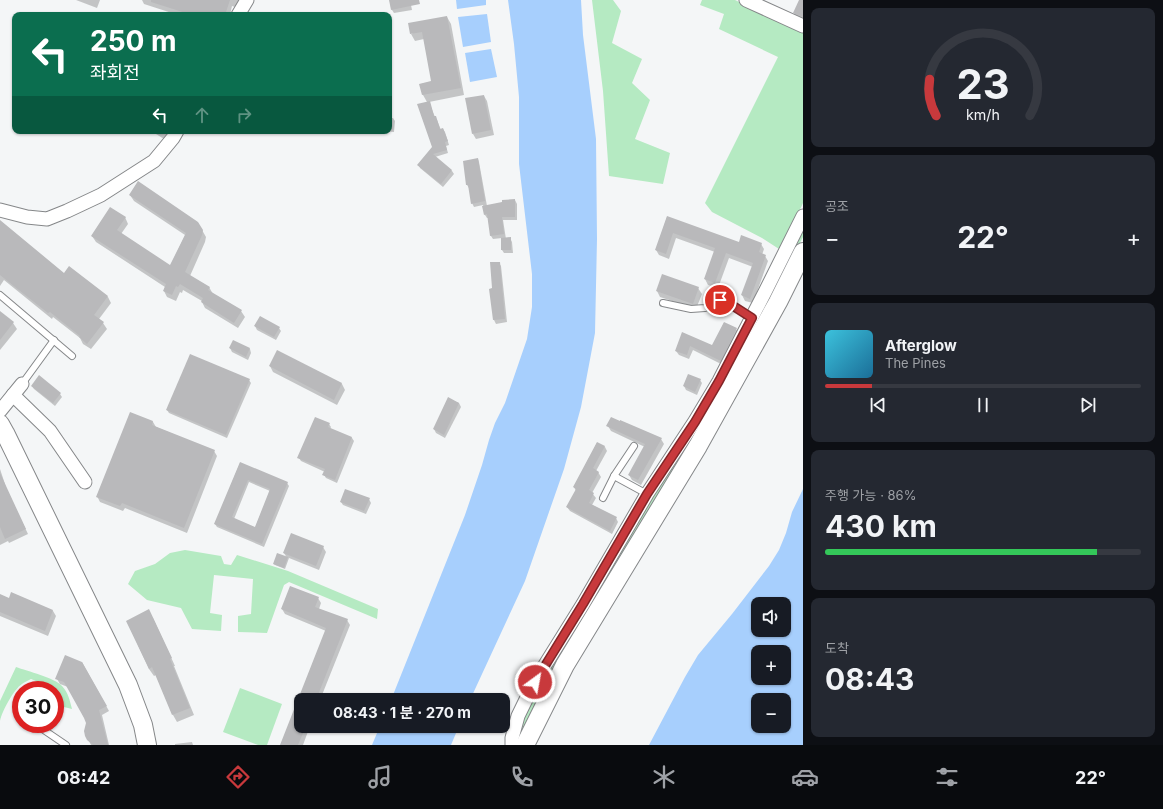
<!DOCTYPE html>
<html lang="ko">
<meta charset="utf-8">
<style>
body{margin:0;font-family:Inter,"Noto Sans KR",sans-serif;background:#242831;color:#f1f3f6;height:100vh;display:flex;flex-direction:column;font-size:15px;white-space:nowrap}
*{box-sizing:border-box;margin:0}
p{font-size:13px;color:#9ea1a6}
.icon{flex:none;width:22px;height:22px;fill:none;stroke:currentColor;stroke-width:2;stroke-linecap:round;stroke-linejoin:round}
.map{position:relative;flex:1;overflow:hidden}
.side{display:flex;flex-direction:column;gap:8px;padding:8px;background:#0d0f14;width:360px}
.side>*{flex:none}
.hud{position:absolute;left:12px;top:12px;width:380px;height:122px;border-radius:8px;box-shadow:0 1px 3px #0004;background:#0b6e4f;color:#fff;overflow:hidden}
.buttons{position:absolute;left:751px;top:597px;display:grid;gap:8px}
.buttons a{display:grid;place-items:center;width:40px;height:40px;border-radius:8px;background:#171b24;box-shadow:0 1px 3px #0004;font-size:20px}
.speed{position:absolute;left:12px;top:681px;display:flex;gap:8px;font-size:20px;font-weight:700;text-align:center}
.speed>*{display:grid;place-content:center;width:52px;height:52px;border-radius:50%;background:#171b24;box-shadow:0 1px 3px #0004;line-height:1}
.speed .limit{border:6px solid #d22;background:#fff;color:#111}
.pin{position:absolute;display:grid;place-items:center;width:34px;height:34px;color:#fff;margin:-17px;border:2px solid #fff;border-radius:50%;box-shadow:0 1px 4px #0007}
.me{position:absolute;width:44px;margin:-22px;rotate:32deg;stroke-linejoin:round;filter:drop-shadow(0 0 3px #0008)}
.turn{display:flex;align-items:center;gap:14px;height:84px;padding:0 12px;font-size:18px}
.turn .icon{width:52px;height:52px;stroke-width:2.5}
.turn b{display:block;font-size:28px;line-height:34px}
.lanes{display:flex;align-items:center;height:38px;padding:0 12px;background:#0003;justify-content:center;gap:20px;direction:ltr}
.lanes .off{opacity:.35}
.big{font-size:30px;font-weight:700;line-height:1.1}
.side .widget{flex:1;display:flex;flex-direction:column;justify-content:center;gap:6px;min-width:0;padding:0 14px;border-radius:8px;background:#242831}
.side .dial{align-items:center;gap:0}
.dial svg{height:104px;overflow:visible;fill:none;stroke:#363941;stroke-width:7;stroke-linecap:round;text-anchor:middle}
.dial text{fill:#f1f3f6;stroke:none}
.song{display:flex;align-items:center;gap:12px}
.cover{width:48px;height:48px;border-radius:6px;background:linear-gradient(135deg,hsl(190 70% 55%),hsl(200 70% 35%))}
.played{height:4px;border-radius:2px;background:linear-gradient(90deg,#c8393c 15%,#363941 15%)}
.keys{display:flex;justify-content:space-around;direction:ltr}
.heat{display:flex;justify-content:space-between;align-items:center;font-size:22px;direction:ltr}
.charge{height:6px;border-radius:3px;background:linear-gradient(90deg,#34c759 86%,#363941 0)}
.trip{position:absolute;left:294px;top:693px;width:216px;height:40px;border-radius:8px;background:#171b24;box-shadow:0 1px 3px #0004;font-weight:700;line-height:40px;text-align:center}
.tab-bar{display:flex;height:64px;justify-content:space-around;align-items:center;background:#090b0e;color:#9ea1a6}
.tab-bar .icon{width:28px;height:28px}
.tab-bar .selected{color:#c8393c}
.tab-bar b{font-size:18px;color:#f1f3f6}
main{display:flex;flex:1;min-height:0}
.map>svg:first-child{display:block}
.green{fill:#b5eac2}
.water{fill:#a7cffd;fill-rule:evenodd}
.shadow{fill:#0003;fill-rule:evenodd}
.building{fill:#b9b9bb;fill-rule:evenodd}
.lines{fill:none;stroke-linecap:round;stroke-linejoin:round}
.lane-casing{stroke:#858789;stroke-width:8}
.street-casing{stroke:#858789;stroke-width:15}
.secondary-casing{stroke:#858789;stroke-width:20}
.lane{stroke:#fff;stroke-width:6}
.street{stroke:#fff;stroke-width:13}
.secondary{stroke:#fff;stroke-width:18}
.route-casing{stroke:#822527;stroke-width:10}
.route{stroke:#c8393c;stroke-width:7}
</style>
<main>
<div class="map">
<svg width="803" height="745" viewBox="0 0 803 745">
<rect width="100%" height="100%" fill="#f4f6f7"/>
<g class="green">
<path d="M 592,0 L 613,0 L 621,11 L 612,43 L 642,59 L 632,83 L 650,100 L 635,139 L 670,153 L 663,184 L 609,176 L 603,91 Z"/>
<path d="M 702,0 L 735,0 L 803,32 L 803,203 L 784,245 L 779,249 L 762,238 L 712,212 L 705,203 L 778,57 L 719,29 L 724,14 L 700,5 Z"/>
<path d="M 803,221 L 803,237 L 736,366 L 517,742 L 529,702 Z"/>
<path d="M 185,550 L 221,556 L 224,564 L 231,565 L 237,555 L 288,571 L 378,609 L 377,619 L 289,582 L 284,585 L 267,633 L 238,632 L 238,616 L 251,614 L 253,579 L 214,575 L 210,613 L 222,615 L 221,631 L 192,629 L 181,608 L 147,600 L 128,584 L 135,571 L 155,564 L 170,553 Z"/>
<path d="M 16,667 C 27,671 55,678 62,686 C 68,692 70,701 72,709 L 64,707 L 57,700 L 58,694 L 56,689 L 31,679 C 28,681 24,682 22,684 C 14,689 2,711 0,721 L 0,701 Z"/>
<path d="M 240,688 L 282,704 L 267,745 L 258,745 L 223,732 Z"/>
</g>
<g class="water">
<path d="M 456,0 L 486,0 L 486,5 L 457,9 Z"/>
<path d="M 508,0 L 581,0 L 583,35 L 596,139 L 597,239 L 595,333 L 581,407 L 564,469 L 549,512 L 525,581 L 470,700 L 391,700 L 465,515 L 482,465 L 489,440 L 495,423 L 505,403 L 527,339 L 532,307 L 532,274 L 519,164 L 519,97 L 514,44 Z"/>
<path d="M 487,14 L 491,42 L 463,47 L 458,17 Z"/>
<path d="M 491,49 L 497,77 L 470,82 L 465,53 Z"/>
<path d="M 803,489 L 803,745 L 649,745 L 685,677 L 698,655 L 732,614 L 769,566 L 779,550 L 786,533 L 792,512 ZM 758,604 L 784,604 L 784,630 L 758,630 ZM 758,652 L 784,652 L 784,678 L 758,678 ZM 758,700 L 784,700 L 784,726 L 758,726 Z"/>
<path d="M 380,726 L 459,726 L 451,745 L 372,745 Z"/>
</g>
<g class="shadow">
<path d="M 76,0 L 100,0 L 97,8 Z"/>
<path d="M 142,0 L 241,0 L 238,8 L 232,6 L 230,15 L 178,15 L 144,4 Z"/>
<path d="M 390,0 L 410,0 L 412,10 L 394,13 L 392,10 Z"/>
<path d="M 800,0 L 803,0 L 803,21 L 798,19 L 794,13 Z"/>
<path d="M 447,17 L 451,24 L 464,95 L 429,102 L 435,117 L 437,120 L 441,130 L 443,129 L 445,132 L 449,145 L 446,146 L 448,153 L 435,157 L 452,171 L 454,174 L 443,187 L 420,168 L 419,165 L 433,148 L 427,102 L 423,95 L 421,84 L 432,82 L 424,39 L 415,41 L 411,34 Z"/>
<path d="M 484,96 L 487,101 L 494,135 L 476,139 L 473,134 Z"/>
<path d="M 389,118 L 393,118 L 395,121 L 394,132 L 382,131 L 389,131 Z"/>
<path d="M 154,131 L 168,131 L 164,139 L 156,134 Z"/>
<path d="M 478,159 L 479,162 L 487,206 L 515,200 L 517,204 L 517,220 L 503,220 L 506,239 L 510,238 L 512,242 L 513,253 L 504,253 L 502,250 L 502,238 L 493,239 L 491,236 L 488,218 L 487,218 L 485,215 L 483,205 L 474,207 L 472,203 L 469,188 L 467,185 Z"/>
<path d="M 130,195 L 198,223 L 206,237 L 205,242 L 190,276 L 209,287 L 213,294 L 241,311 L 245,317 L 238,328 L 205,308 L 202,302 L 202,301 L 183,290 L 182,293 L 180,292 L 176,301 L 167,297 L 164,291 L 165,287 L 96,242 L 92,236 L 125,217 L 128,224 L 121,234 L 170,267 L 185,235 L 134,201 Z"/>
<path d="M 667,217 L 739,243 L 761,244 L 764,249 L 762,255 L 765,256 L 768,261 L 753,303 L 745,301 L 742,295 L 753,267 L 729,258 L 718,288 L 708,285 L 705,279 L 715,252 L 676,238 L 669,259 L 659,255 L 656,250 Z"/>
<path d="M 0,221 L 64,274 L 69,268 L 108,297 L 111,303 L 99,319 L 103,323 L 107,329 L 91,349 L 83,344 L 80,338 L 53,317 L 52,319 L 4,280 L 0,286 Z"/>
<path d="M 499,263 L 501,266 L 507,322 L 496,324 L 494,320 L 490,290 L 493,289 Z"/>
<path d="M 698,288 L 702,294 L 696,309 L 660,297 L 657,291 Z"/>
<path d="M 0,317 L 13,323 L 17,329 L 0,350 Z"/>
<path d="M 724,323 L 736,329 L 739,334 L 723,365 L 693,350 L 689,359 L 679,355 L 676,351 L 683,333 L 713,347 Z"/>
<path d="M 255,326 L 279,328 L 281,331 L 276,340 L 257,330 Z"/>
<path d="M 234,342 L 250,349 L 251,353 L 248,360 L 232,352 L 230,348 Z"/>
<path d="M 277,352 L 342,384 L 345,390 L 337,405 L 273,372 L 270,366 Z"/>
<path d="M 249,380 L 251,383 L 227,438 L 169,413 L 167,410 Z"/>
<path d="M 700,380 L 702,383 L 697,395 L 686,390 L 684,386 Z"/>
<path d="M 32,386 L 60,394 L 62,397 L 55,406 L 34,389 Z"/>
<path d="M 449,399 L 459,403 L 461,407 L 445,438 L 436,433 L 434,429 Z"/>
<path d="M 131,413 L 153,422 L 156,427 L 214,451 L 217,456 L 187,533 L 125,508 L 123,511 L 100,502 L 97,496 Z"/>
<path d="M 329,424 L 331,427 L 330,429 L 352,438 L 354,441 L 337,483 L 326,478 L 324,475 L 325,472 L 301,461 L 299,458 Z"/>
<path d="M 608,426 L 661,439 L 664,444 L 641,485 L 632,480 L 629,475 L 645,447 L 611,431 Z"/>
<path d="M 597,443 L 605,447 L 607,451 L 596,471 L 598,472 L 601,477 L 592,493 L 596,498 L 592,505 L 616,518 L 618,522 L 612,534 L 570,511 L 567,507 L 576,491 L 574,487 Z"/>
<path d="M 240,463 L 287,483 L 289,486 L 264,547 L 217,527 L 215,524 ZM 249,482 L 270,491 L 255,528 L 234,519 Z"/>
<path d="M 0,469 L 7,490 L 28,534 L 9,543 L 8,541 L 0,545 Z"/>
<path d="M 369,499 L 371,503 L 366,514 L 343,505 L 341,502 Z"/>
<path d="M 323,547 L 326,552 L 319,570 L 289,558 L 285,569 L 275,565 L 274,564 L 287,558 L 284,553 Z"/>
<path d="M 12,594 L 53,611 L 56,616 L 48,636 L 0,616 L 0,595 L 10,599 Z"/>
<path d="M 318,598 L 321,603 L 319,609 L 347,620 L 350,625 L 320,700 L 301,700 L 301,726 L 310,726 L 303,745 L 281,745 L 326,631 L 285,614 L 282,609 Z"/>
<path d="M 153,618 L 175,666 L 174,666 L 194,715 L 177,722 L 173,715 L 156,675 L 154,676 L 149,669 L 127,621 Z"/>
<path d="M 82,662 L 109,711 L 102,715 L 109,745 L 91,745 L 86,735 L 87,722 L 68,687 L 60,684 L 57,679 Z"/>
<path d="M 471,726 L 480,726 L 478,729 Z"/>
<path d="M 192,742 L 193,745 L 175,745 L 175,744 Z"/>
</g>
<g class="building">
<path d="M 151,0 L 230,0 L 225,15 L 192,15 L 151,2 Z"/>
<path d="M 389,0 L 419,0 L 420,4 L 391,10 Z"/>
<path d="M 799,0 L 803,0 L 803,17 L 793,13 Z"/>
<path d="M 447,16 L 461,88 L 422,95 L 419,84 L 431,81 L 422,32 L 410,34 L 408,23 Z"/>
<path d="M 484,95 L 491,130 L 472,134 L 465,98 Z"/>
<path d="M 430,101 L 434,116 L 436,116 L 440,129 L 443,128 L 448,141 L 445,142 L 447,150 L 433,154 L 452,170 L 441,184 L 417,165 L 432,147 L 417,104 Z"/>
<path d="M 478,158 L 485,201 L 471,204 L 468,185 L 466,185 L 463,161 Z"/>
<path d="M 138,181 L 198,222 L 203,230 L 202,235 L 185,272 L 210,287 L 208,290 L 242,310 L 234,323 L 201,302 L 203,298 L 180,284 L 178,287 L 176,286 L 172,295 L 163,291 L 166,284 L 91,236 L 110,207 L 126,217 L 117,230 L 170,265 L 186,233 L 129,195 Z"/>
<path d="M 515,199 L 515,217 L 502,217 L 504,234 L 490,236 L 487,214 L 484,215 L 482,206 L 502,202 L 502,200 Z"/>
<path d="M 667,216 L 739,242 L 741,235 L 762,243 L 759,252 L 766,255 L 750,299 L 741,295 L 753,263 L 726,253 L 715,283 L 704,279 L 715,248 L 673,233 L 666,254 L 655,250 Z"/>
<path d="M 0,220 L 64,273 L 69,266 L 108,296 L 94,315 L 104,322 L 87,344 L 79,337 L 80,336 L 50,312 L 48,313 L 0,275 Z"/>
<path d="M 511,237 L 511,250 L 501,250 L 501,238 Z"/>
<path d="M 490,262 L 500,262 L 505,319 L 493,320 L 489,289 L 492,288 Z"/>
<path d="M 662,274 L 699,287 L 693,304 L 656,291 Z"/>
<path d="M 0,311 L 14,322 L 0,340 Z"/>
<path d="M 260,316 L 280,327 L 274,337 L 254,326 Z"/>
<path d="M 724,322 L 737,328 L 721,361 L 690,346 L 687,355 L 675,351 L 682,332 L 712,345 Z"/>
<path d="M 233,340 L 250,348 L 246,357 L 229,348 Z"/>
<path d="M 277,350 L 342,383 L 334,400 L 269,366 Z"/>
<path d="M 190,354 L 250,379 L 226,435 L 166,410 Z"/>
<path d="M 688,374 L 701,379 L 695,392 L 683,386 Z"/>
<path d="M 39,375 L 61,393 L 53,403 L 31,386 Z"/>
<path d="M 448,397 L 459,403 L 444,435 L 433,429 Z"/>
<path d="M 130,412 L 153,421 L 152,425 L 215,450 L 184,528 L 122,503 L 120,506 L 96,497 Z"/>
<path d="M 315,417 L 330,423 L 328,427 L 352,437 L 335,480 L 322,475 L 325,469 L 297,458 Z"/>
<path d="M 611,417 L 620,421 L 620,420 L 662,438 L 638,480 L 628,475 L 645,444 L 606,426 Z"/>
<path d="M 597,442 L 605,446 L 593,468 L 599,472 L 589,490 L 594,493 L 589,503 L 617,517 L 610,531 L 566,507 L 576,489 L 573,487 Z"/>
<path d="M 240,462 L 288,482 L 262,544 L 214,524 ZM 248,480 L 270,489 L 255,527 L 232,517 Z"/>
<path d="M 0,473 L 26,529 L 5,539 L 0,527 Z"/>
<path d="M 345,489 L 370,498 L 364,511 L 340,502 Z"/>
<path d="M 291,533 L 324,546 L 316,566 L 283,553 Z"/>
<path d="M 277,553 L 288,557 L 284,568 L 273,564 Z"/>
<path d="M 290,586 L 319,597 L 315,607 L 348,619 L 316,700 L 301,700 L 301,726 L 306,726 L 298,745 L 280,745 L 326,628 L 281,609 Z"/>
<path d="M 11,592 L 53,610 L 45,631 L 0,612 L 0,594 L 9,598 Z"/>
<path d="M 149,609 L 172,658 L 170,659 L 190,708 L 172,715 L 152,667 L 149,669 L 126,621 Z"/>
<path d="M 65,655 L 82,662 L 107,706 L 99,710 L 108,745 L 93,745 L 87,740 L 85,736 L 84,731 L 86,723 L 84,718 L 64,682 L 55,679 Z"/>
</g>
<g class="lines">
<g class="lane-casing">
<g id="lane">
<path d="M 0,295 L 72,356"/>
<path d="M 663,303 L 691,309 L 705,308 L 720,300 L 727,301 L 752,318"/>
<path d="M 22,384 L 54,340"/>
<path d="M 614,476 L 647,494"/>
<path d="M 603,498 L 614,476 L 634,446"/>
<path d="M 32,724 L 38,726 L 66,745"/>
</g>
</g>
<g class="street-casing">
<g id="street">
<path d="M 746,0 L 803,26"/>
<path d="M 238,15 L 247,0"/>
<path d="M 0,210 L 27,217 L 47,219 L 67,211 L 101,195 L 154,161 L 173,138 L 177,131"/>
<path d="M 13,395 L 50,431 L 85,482"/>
<path d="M 0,411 L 22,384"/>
<path d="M 512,745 L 512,738 L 518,716 L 535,681 L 583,604 L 647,494 L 695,421 L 719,381 L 765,292 L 803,216"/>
</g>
</g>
<g class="secondary-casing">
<g id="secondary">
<path d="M 0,424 L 5,433 L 128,685 L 143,725 L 147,745"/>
<path d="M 525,745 L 565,665 L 698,446 L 778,302 L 803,252"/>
</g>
</g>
<use href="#lane" class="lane"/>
<use href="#street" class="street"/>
<use href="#secondary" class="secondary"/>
</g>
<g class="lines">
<g class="route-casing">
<path id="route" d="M 535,682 L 583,604 L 647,494 L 695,422 L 719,381 L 752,318 L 727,302 L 720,300"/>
</g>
<use href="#route" class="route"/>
</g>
</svg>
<div class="buttons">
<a><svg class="icon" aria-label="sound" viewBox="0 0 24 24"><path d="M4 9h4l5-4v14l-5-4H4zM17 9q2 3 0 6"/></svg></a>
<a>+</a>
<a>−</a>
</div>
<div class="speed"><div class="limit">30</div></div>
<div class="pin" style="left:720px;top:300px;background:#d93025"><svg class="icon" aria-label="arrive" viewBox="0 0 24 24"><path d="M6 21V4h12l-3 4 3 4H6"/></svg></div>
<svg class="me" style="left:535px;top:682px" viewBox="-20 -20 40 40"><circle r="17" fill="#c8393c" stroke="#fff" stroke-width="3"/><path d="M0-11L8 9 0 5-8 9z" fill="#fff"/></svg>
<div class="trip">08:43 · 1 분 · 270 m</div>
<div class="hud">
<div class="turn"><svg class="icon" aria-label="left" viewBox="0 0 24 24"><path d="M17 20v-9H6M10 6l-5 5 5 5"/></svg><div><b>250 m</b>좌회전</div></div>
<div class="lanes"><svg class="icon" aria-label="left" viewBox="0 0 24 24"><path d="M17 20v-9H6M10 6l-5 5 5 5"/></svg><svg class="icon off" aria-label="ahead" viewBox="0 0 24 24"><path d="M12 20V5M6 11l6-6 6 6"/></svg><svg class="icon off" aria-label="right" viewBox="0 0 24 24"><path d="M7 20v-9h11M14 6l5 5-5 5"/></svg></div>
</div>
</div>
<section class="side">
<div class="widget dial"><svg viewBox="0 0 100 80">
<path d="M14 69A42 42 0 1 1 86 69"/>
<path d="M14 69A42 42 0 0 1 9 41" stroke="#c8393c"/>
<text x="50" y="56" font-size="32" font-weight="700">23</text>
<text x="50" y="72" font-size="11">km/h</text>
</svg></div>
<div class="widget"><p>공조</p>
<div class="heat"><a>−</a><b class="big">22°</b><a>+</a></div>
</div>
<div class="widget">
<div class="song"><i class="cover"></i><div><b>Afterglow</b><p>The Pines</p></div></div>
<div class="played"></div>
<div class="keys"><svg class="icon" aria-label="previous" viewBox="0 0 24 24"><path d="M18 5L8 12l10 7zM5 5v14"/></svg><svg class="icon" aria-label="pause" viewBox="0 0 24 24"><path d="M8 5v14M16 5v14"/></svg><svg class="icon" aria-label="next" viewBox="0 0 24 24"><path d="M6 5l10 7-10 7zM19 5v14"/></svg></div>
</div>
<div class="widget"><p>주행 가능 · 86%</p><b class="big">430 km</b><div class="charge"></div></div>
<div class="widget"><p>도착</p><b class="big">08:43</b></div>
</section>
</main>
<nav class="tab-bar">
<b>08:42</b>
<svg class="icon selected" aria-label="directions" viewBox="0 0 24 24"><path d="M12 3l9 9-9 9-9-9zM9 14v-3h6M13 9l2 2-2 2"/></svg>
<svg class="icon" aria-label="music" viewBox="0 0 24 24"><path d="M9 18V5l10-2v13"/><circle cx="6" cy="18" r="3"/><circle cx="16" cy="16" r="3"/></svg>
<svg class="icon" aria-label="phone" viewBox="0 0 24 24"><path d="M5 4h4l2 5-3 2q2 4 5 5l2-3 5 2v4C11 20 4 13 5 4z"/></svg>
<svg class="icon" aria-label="climate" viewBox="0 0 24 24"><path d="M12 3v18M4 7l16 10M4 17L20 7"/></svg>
<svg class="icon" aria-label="car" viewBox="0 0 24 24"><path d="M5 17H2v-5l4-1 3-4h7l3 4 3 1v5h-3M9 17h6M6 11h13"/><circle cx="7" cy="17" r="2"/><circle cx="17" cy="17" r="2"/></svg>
<svg class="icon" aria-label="filters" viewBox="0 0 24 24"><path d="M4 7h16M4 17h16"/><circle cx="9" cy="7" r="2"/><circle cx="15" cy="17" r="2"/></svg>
<b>22°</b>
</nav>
